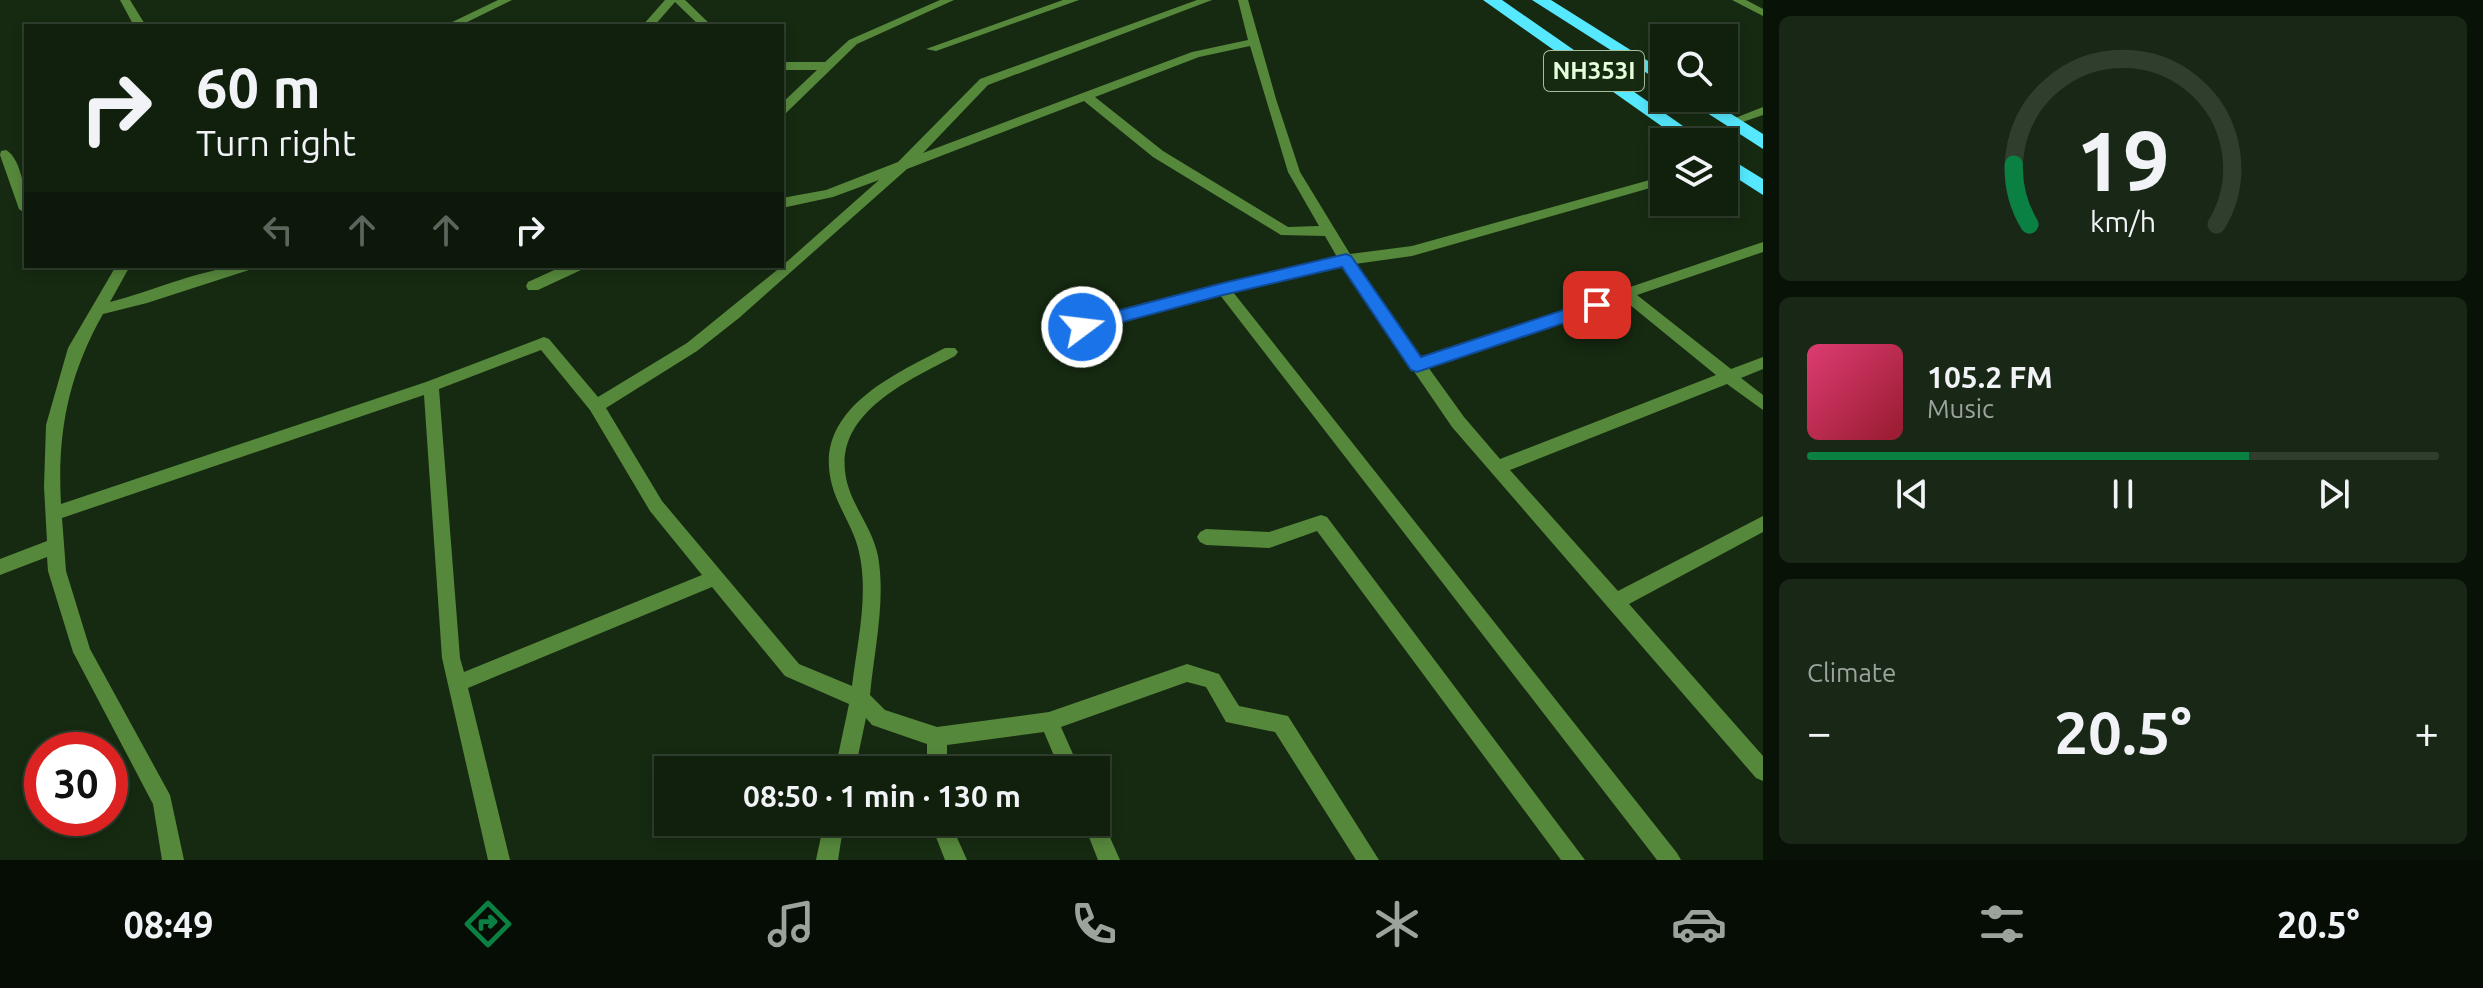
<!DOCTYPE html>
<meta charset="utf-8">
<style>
body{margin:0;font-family:Ubuntu,sans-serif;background:#192816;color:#f1f3f6;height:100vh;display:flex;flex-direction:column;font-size:30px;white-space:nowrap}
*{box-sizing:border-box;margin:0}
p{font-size:26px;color:#9ca39d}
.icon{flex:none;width:44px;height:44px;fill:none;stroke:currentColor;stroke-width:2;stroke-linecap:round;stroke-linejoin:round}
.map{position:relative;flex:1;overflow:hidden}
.side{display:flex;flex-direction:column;gap:16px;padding:16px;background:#091207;width:720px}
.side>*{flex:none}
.top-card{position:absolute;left:24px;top:24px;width:760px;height:244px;border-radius:0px;box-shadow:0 4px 12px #0003,0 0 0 2px #303e2e;background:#10200d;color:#f1f3f6;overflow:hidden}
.fabs{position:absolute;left:1650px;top:24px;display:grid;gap:16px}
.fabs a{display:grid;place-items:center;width:88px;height:88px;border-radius:0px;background:#10200d;box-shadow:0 4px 12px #0003,0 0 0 2px #303e2e;font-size:40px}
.speed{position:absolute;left:24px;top:732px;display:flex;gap:16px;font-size:40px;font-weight:700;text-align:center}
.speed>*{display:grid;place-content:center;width:104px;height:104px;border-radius:50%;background:#10200d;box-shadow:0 4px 12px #0003,0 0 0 2px #303e2e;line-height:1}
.speed .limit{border:12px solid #d22;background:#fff;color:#111}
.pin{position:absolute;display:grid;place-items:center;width:68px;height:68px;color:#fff;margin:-34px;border-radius:16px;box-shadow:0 4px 12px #0006}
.me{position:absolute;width:88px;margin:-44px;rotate:75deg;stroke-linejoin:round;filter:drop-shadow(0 0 6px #0008)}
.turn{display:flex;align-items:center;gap:28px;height:168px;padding:0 40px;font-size:36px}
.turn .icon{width:104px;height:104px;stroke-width:2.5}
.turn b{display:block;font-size:56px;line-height:68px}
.lanes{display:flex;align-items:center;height:76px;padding:0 40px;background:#0003;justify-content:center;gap:40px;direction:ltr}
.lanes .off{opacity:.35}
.big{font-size:60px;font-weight:700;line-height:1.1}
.side .card{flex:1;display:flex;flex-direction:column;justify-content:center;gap:12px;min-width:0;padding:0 28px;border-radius:12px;background:#192816}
.side .dial{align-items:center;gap:0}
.dial svg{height:208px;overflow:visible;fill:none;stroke:#303e2e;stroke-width:7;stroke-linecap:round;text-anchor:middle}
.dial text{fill:#f1f3f6;stroke:none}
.song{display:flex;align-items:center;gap:24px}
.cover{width:96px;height:96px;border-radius:12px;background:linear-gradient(135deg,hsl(340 70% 55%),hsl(350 70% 35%))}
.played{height:8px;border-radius:4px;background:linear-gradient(90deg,#0b8043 70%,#303e2e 70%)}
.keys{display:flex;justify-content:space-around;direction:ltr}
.heat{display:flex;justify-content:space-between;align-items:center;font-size:44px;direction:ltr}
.trip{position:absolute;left:654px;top:756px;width:456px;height:80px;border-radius:0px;background:#10200d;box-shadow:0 4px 12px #0003,0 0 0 2px #303e2e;font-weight:700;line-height:80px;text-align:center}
.tabs{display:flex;height:128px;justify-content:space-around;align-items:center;background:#060d05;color:#9ca39d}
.tabs .icon{width:56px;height:56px}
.tabs .on{color:#0b8043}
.tabs b{font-size:36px;color:#f1f3f6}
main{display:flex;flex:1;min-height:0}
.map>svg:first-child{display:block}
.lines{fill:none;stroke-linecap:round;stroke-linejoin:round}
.street{fill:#56883c;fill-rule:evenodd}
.highway{fill:#55e8fe;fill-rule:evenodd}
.route{fill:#1a73e8;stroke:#114b97;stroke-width:2}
.labels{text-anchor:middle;stroke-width:8;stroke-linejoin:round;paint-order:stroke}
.shield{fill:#162a11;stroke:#a6bf9d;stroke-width:2}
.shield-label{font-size:24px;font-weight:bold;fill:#e4ffd9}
</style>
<main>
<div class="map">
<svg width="1763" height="860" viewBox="0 0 1763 860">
<rect width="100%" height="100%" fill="#162a11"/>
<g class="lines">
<g class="street">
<path d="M 120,0 L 130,0 L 146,26 L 134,26 Z"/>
<path d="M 498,0 L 512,0 L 459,26 L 444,26 Z"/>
<path d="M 665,0 L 685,0 L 712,26 L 700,26 L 675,2 L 654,26 L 642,26 Z"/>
<path d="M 940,0 L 954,0 L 857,44 L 786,113 L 782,114 L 782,103 L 817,70 L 782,70 L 782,62 L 825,62 L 849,40 Z"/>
<path d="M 1063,0 L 1079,0 L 936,51 L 926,49 Z"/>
<path d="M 1197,0 L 1212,0 L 988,85 L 923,153 L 1192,52 L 1248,40 L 1238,0 L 1248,0 L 1276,99 L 1300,172 L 1350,254 L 1412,246 L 1664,176 L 1664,184 L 1412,256 L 1355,264 L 1421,358 L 1763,242 L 1763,252 L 1637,295 L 1731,369 L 1763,357 L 1763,369 L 1741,378 L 1763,395 L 1763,410 L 1727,384 L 1510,470 L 1618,591 L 1763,516 L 1763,532 L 1629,604 L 1763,756 L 1763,781 L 1756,778 L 1452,427 L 1342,266 L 1233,292 L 1677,853 L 1681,860 L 1657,860 L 1220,295 L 1082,333 L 1077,331 L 1075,327 L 1082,321 L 1223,284 L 1337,257 L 1325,236 L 1281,235 L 1153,157 L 1084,101 L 907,169 L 739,318 L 697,351 L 606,408 L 662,501 L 799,664 L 852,686 C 857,644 869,595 859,552 C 854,528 838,508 832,485 C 812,411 891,376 945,348 L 955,348 L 958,352 L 955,356 C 904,383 825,417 849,489 C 857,512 873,531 878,556 C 886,601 874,651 870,695 L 885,710 L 937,727 L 1049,712 L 1187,664 L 1219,674 L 1239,706 L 1288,716 L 1379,860 L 1356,860 L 1275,732 L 1226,722 L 1206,687 L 1187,682 L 1061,727 L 1080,770 L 1060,770 L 1044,732 L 947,745 L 947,770 L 927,770 L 927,744 L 872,725 L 866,718 L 855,770 L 835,770 L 849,704 L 785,676 L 712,587 L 468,688 L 510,860 L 488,860 L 442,658 L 424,395 L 62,518 L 66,571 L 90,649 L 170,795 L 184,860 L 162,860 L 153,804 L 73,652 L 48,571 L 47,557 L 0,575 L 0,559 L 47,541 L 44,487 L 46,425 L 68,348 L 116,266 L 130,266 L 110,302 C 155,291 205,266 251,266 L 249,270 L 147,303 L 103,314 C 68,376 57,433 61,504 L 426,382 L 544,337 L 549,339 L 598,397 L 687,343 L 782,266 L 879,180 L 833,197 L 782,208 L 782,198 L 826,190 L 898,162 L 980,79 ZM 1250,46 L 1288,172 L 1319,226 L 1288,227 L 1163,151 L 1095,97 L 1199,57 ZM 1624,300 L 1716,375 L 1500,459 L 1464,417 L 1428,367 ZM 541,350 L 590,410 L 650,511 L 702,575 L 464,672 L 460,658 L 439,389 Z"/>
<path d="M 1732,0 L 1746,0 L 1763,9 L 1763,16 Z"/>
<path d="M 1763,107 L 1763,115 L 1731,126 L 1725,122 Z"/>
<path d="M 6,150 C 22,159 26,196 26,214 L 19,209 L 0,155 L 1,151 Z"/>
<path d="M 563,266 L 583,266 L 581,270 L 538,290 L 528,290 L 526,286 L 528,282 Z"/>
<path d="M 1321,515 L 1327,517 L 1585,860 L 1561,860 L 1317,531 L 1269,548 L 1206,545 L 1200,542 L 1197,537 L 1200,532 L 1206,529 L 1269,532 Z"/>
<path d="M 1096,813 L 1100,815 L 1120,860 L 1098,860 L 1083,822 L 1096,822 Z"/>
<path d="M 824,822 L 844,822 L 838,860 L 816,860 Z"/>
<path d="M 930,822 L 950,822 L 967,860 L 945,860 Z"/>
</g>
<g class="highway">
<path d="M 1483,0 L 1502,0 L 1706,142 L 1684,142 Z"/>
<path d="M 1532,0 L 1551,0 L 1664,71 L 1664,84 Z"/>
<path d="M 1684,98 L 1706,98 L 1763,134 L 1763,149 Z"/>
<path d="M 1724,155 L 1763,179 L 1763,195 L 1724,170 Z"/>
</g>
</g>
<path class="route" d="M 1346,254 L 1351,256 L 1421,357 L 1597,299 L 1606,305 L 1603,310 L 1417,372 L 1411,370 L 1342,267 L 1223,295 L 1082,333 L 1074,327 L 1082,320 L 1223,283 Z"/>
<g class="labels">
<rect class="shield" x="1544" y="51" width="100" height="40" rx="6"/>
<g class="shield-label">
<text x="1594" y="79">NH353I</text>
</g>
</g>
</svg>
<div class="fabs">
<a><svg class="icon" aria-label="search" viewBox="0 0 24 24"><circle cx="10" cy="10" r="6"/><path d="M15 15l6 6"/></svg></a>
<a><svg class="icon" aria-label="layers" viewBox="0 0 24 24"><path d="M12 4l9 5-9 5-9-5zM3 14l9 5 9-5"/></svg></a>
</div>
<div class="speed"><div class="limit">30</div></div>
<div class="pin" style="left:1597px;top:305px;background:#d93025"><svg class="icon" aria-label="arrive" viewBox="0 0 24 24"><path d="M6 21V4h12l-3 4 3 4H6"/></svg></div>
<svg class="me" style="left:1082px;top:327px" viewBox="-20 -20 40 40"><circle r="17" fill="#1a73e8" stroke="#fff" stroke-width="3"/><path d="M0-11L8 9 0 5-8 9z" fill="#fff"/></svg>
<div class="trip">08:50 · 1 min · 130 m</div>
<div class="top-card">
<div class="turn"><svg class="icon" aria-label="right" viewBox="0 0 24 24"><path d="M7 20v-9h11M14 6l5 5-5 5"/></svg><div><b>60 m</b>Turn right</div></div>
<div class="lanes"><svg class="icon off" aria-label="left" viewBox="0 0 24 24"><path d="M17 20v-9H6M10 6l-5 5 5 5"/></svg><svg class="icon off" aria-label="ahead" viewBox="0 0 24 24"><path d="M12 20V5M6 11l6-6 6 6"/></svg><svg class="icon off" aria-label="ahead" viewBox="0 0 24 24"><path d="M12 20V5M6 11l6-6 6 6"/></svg><svg class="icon" aria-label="right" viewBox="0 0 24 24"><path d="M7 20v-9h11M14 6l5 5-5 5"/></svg></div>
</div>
</div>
<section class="side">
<div class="card dial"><svg viewBox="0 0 100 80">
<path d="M14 69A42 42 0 1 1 86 69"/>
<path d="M14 69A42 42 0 0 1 8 46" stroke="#0b8043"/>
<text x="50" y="56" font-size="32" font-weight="700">19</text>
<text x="50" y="72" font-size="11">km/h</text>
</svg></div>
<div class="card">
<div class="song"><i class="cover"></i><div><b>105.2 FM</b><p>Music</p></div></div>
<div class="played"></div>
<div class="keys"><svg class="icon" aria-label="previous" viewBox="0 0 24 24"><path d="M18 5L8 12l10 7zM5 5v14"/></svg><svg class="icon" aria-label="pause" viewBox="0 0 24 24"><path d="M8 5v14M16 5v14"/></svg><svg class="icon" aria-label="next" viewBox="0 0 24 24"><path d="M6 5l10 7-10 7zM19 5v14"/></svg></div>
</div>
<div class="card"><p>Climate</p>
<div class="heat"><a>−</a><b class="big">20.5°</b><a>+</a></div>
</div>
</section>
</main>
<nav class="tabs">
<b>08:49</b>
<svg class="icon on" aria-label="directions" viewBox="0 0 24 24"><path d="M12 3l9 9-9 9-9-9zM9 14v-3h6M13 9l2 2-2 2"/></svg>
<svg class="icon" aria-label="music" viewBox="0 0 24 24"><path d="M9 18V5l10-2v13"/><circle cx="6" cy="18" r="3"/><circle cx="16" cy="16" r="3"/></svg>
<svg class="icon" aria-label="phone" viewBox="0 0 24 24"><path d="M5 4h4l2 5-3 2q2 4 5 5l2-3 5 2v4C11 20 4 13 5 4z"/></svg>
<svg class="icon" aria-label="climate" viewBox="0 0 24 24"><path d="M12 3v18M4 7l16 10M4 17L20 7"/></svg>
<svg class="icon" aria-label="car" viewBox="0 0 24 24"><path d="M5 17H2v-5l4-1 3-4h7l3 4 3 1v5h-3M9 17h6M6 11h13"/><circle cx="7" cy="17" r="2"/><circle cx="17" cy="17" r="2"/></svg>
<svg class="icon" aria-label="filters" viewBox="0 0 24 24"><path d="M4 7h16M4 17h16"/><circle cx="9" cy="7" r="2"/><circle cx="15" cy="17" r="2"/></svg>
<b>20.5°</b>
</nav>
